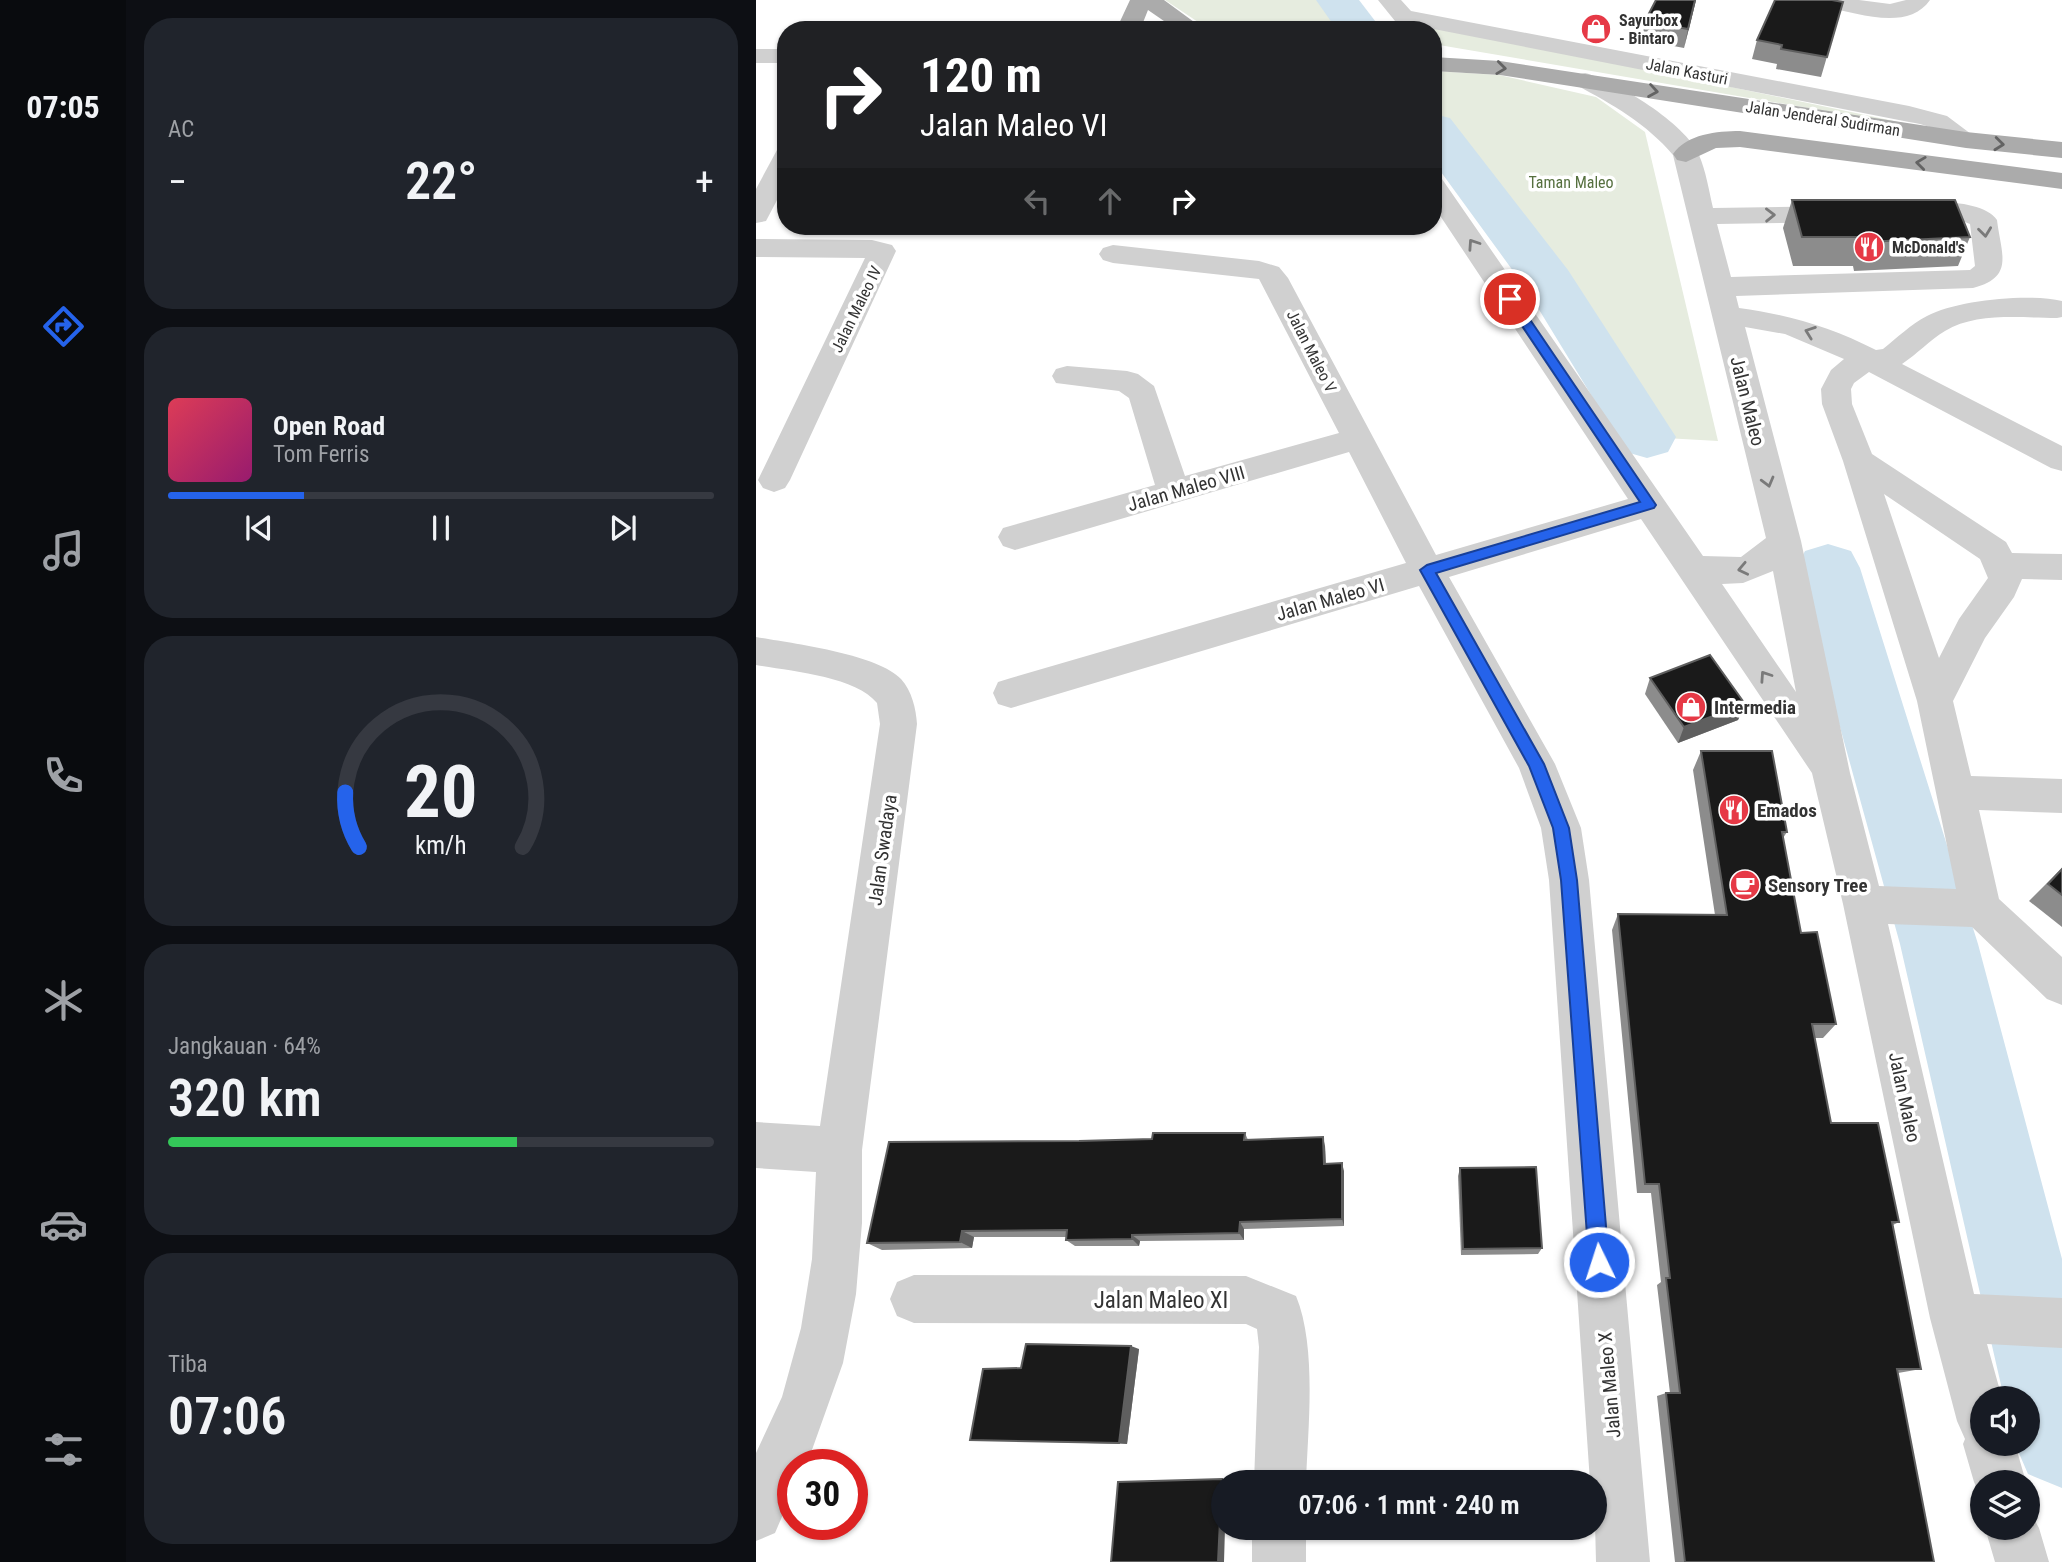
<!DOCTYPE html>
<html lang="id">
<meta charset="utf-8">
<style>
body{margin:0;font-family:"Roboto Condensed",sans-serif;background:#20242c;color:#f1f3f6;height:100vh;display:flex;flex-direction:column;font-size:26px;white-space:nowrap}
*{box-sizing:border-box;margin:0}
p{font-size:23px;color:#9ea1a6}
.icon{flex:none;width:38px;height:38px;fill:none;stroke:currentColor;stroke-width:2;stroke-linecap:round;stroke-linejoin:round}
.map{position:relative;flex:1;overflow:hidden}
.panel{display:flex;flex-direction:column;gap:18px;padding:18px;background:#0d0f14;width:630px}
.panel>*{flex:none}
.banner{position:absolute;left:21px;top:21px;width:665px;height:214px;border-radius:28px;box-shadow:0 2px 5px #0004;background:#202124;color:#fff;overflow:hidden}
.fabs{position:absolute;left:1214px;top:1386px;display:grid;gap:14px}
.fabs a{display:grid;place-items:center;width:70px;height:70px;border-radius:50%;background:#171b24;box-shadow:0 2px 5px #0004;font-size:35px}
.speed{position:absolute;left:21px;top:1449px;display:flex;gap:14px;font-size:35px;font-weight:700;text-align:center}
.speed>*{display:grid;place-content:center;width:91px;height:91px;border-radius:50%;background:#171b24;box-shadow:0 2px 5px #0004;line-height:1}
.speed .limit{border:10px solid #d22;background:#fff;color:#111}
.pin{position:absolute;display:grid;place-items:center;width:60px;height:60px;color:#fff;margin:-30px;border:4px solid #fff;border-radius:50%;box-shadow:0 2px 7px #0007}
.me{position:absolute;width:77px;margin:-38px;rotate:356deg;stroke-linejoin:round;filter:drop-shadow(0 0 5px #0008)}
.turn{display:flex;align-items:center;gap:24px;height:147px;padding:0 28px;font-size:32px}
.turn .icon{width:91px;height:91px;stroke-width:2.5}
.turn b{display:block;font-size:49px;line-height:60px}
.lanes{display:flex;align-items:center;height:66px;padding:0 28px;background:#0003;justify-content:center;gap:35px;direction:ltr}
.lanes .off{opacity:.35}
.big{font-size:52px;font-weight:600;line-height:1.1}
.panel .tile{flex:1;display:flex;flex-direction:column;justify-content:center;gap:10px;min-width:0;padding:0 24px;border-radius:28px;background:#20242c}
.panel .dial{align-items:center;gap:0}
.dial svg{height:182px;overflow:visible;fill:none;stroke:#363941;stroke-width:7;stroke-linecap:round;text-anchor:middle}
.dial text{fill:#f1f3f6;stroke:none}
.song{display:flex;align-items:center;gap:21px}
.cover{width:84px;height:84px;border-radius:10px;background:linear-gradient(135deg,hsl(350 70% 55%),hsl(320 70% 35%))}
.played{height:7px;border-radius:4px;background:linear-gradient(90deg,#2563eb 25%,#363941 25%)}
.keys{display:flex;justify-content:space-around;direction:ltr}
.heat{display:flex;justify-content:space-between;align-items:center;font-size:38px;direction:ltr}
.charge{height:10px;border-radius:5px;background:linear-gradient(90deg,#34c759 64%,#363941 0)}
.trip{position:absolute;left:455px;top:1470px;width:396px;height:70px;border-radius:35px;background:#171b24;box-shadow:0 2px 5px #0004;font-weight:600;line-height:70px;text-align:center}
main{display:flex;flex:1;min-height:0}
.dock{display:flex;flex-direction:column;width:126px;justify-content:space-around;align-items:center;background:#090b0e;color:#9ea1a6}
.dock .icon{width:49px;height:49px}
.dock .on{color:#2563eb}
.dock b{font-size:32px;color:#f1f3f6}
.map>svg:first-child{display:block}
.green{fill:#e6ecdf}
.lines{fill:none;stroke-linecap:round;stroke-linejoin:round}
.river{fill:#cfe2ee;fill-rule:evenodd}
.minor{fill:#d0d0d0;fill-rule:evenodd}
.major{fill:#ababab;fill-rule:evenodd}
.wall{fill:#8c8c8c}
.shaded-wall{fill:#5f5f5f}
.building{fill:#1a1a1a;stroke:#5f5f5f;stroke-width:2}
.oneway{stroke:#636363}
.oneway2{stroke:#7a7a7a}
.route{fill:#2563eb;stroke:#184099;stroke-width:2}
.labels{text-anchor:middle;stroke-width:7;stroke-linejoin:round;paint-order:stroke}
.far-poi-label{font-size:16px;font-weight:bold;fill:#333;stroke:#fff;text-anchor:start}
.far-street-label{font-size:16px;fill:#333;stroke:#fff}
.far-park-label{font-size:16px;fill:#56703f;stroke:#fff}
.street-label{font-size:19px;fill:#333;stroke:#fff}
.poi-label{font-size:19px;font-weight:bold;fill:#333;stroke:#fff;text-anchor:start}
.near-street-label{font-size:23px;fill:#333;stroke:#fff}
</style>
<main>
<nav class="dock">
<b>07:05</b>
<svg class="icon on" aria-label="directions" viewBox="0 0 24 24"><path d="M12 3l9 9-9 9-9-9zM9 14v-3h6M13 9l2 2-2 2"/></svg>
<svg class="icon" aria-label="music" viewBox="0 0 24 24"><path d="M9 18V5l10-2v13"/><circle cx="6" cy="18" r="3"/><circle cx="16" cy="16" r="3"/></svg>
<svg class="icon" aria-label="phone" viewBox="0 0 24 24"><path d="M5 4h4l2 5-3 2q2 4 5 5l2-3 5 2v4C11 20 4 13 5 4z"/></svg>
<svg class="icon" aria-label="climate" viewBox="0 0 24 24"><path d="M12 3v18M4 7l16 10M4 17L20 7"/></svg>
<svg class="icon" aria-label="car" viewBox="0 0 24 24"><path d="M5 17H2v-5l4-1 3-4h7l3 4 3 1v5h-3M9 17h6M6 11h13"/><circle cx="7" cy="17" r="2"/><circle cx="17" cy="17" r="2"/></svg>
<svg class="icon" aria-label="filters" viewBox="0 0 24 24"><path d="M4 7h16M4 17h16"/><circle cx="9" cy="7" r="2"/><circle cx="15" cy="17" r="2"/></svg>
</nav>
<section class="panel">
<div class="tile"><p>AC</p>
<div class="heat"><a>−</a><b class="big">22°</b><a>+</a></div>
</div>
<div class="tile">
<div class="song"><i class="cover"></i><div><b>Open Road</b><p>Tom Ferris</p></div></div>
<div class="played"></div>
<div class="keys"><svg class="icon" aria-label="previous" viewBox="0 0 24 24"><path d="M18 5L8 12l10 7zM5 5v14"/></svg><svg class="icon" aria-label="pause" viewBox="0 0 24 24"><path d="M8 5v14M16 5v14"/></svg><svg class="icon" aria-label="next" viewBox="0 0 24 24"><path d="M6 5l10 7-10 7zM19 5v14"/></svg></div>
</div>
<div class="tile dial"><svg viewBox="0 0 100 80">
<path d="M14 69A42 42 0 1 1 86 69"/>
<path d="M14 69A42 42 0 0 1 8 45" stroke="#2563eb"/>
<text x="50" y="56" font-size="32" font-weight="700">20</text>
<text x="50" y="72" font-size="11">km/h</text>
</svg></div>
<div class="tile"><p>Jangkauan · 64%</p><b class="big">320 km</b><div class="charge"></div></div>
<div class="tile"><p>Tiba</p><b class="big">07:06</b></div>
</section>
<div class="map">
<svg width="1306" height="1562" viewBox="0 0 1306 1562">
<rect width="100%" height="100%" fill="#fff"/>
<g class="green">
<path d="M 409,0 L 583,0 L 606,30 L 454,30 Z"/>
<path d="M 674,24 L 1181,130 L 683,45 Z"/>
<path d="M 677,71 L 743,75 L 840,97 L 889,132 L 962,441 L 891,437 L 677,130 Z"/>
</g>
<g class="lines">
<g class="river">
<path d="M 560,0 L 603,0 L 626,30 L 581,30 Z"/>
<path d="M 677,114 L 694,118 L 812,270 L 920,437 L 912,452 L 891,458 L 870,452 L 771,290 L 677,161 Z"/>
<path d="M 1072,544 L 1095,551 L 1104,568 L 1222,944 L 1306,1259 L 1306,1488 L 1272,1474 L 1259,1444 L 1272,1444 L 1272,1398 L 1248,1398 L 1144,944 L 1040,568 L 1049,551 Z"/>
</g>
<g class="minor">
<path d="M 622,0 L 645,0 L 655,11 L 1153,106 L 1191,116 L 1223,140 L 1219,145 C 1201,150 1191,137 1176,128 C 1169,125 1161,123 1153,122 L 647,23 L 639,21 Z"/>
<path d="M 1059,0 L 1103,0 L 1134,4 L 1150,0 L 1174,0 C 1152,32 1101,13 1070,7 L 1062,5 Z"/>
<rect x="0" y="49" width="30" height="14"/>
<path d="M 829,73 C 861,81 930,124 943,155 C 950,171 953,191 957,208 L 1084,206 L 1094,208 L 1098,214 L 1094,220 L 1084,222 L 961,224 L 975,277 L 1214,270 L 1219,266 L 1214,224 C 1192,214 1165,224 1141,218 L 1137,212 L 1141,206 C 1165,200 1226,198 1241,220 C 1245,254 1259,277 1217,288 L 980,296 L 983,308 C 1034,315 1074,327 1120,350 L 1127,349 C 1141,338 1155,324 1171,316 C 1201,300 1273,293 1306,301 L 1306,317 L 1301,318 C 1266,318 1220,312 1189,331 C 1174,340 1161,354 1146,364 L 1306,446 L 1306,471 L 1295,468 L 1113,372 L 1098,383 L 1095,389 L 1096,404 L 1116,454 L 1250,542 L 1256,553 L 1306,554 L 1306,580 L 1266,579 L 1258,597 L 1229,638 L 1197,701 L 1215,776 L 1306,779 L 1306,813 L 1223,810 L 1243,899 L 1306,957 L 1306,1005 L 1291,999 L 1216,927 L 1132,924 L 1218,1294 L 1306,1298 L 1306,1348 L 1231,1344 L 1246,1398 L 1227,1398 L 1227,1444 L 1259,1444 L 1270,1482 L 1227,1482 L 1227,1501 L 1218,1482 L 1207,1444 L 1209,1439 L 1201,1421 L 1174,1318 L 1087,904 L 1056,773 L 885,519 L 693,577 L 799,764 L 825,828 L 833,880 L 894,1562 L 840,1562 L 838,1482 L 834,1482 L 793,880 L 785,828 L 763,768 L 663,586 L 255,708 L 242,704 L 237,693 L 242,682 L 255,678 L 650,563 L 593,452 L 259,550 L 247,546 L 242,537 L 247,528 L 399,485 L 373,398 L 363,391 L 300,383 L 296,376 L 300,369 L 311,366 L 371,371 L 382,374 L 398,386 L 429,476 L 583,433 L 503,279 L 357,263 L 347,260 L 343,254 L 347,248 L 357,245 L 503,261 L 523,267 L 532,278 L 680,555 L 872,499 L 677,205 L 677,177 L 686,179 L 947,556 L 985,557 L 1010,538 L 917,155 C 891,124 856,104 820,85 L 817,80 L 820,75 ZM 989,327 L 1029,334 L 1088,359 L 1075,370 L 1065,389 L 1066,404 L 1087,461 L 1161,701 L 1200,889 L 1123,886 L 1094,773 L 1045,541 ZM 1128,494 L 1224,559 L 1232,578 L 1203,619 L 1183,658 ZM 1017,571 L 1040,692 L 966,584 L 987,583 Z"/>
<path d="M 30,148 L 30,183 L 10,221 L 0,223 L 0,189 L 21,150 Z"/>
<path d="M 0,239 L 116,240 L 136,245 L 140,251 L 34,480 L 29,488 L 18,492 L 7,488 L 2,480 L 109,258 L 0,257 Z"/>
<path d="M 0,637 C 34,643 122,654 145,679 C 156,691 160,709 161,724 L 106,1150 L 106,1223 L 100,1294 L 87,1363 L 52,1461 L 50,1465 L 37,1465 L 37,1491 L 19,1533 L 0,1541 L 0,1453 L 26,1397 L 45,1328 L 56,1259 L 60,1172 L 0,1168 L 0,1122 L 64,1126 L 124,724 L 121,703 C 99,676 33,671 0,665 Z"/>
<path d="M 158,1275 L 490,1276 L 540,1296 C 561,1347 552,1427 550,1482 L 498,1482 L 503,1347 L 501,1329 L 490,1324 L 158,1323 L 141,1316 L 134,1299 L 141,1282 Z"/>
<path d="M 1272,1508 L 1283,1528 L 1293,1562 L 1239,1562 L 1229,1528 L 1272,1528 Z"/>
<rect x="496" y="1528" width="54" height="34"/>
</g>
<g class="major">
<path d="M 374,0 L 408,0 L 449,30 L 421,30 L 392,10 L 384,30 L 360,30 Z"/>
<path d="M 677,57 L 744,61 L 1210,132 L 1306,142 L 1306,158 L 1210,148 L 744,75 L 677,71 Z"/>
<path d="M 984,131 L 1306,173 L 1306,189 L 984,147 L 960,148 L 930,162 L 921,160 L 917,154 C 931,134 961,131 984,131 Z"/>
</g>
</g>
<g class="wall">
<path d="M 900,0 L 940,0 L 928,48 L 886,40 L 889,21 Z"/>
<path d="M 1087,2 L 1065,77 L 1020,69 L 1021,64 L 996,59 L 1001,40 Z"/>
<path d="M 1036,200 L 1214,237 L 1202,266 L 1098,271 L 1097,266 L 1037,266 L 1027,228 Z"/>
<path d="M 894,678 L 989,704 L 982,720 L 922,743 L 889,694 Z"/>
<path d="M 945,751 L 1031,832 L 1027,838 L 1045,933 L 1080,1024 L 1067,1038 L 1059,1038 L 1075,1123 L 1143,1222 L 1137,1225 L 1165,1369 L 1142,1373 L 1178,1562 L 919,1562 L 901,1396 L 910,1393 L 914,1393 L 901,1285 L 905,1282 L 895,1193 L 881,1193 L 856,930 L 862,914 L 959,915 L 937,770 Z"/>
<path d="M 1306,868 L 1306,927 L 1273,901 Z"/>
<path d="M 489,1133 L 492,1140 L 569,1146 L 570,1164 L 588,1171 L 588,1226 L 488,1229 L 488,1240 L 384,1241 L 383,1246 L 319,1246 L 310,1240 L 310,1237 L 218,1237 L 216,1248 L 126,1250 L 111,1243 L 323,1141 L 396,1139 Z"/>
<path d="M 704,1168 L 786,1248 L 782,1254 L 705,1255 L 702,1176 Z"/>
<path d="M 383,1349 L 371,1444 L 214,1440 L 265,1368 Z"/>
</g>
<g class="shaded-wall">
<path d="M 939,0 L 940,0 L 928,48 L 932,29 Z"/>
<path d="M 989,704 L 982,720 L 922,743 L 928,727 Z"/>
<path d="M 567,1137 L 569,1146 L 570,1172 L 568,1164 Z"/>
<path d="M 586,1163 L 588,1171 L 588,1226 L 586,1219 Z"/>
<path d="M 484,1222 L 488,1229 L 488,1240 L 483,1233 Z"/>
<path d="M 206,1231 L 218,1237 L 216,1248 L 204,1242 Z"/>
<path d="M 376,1235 L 384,1241 L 383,1246 L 376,1239 Z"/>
<path d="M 375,1346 L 383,1349 L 371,1444 L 363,1443 Z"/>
<path d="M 466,1479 L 471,1479 L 471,1482 L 467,1482 L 467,1528 L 469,1528 L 468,1562 L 462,1562 Z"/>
</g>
<g class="building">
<path d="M 900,0 L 939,0 L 932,29 L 889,21 Z"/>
<path d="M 1019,0 L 1076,0 L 1087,2 L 1071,57 L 1025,49 L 1026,45 L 1001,40 Z"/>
<path d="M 1036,200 L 1199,200 L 1214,237 L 1109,242 L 1107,237 L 1046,237 Z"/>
<path d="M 954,655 L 989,704 L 928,727 L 894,678 Z"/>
<path d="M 945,751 L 1016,751 L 1031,832 L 1026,832 L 1045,933 L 1061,932 L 1080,1024 L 1056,1024 L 1075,1123 L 1122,1123 L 1143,1222 L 1136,1222 L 1165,1369 L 1141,1369 L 1178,1562 L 929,1562 L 910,1393 L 924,1393 L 910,1278 L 914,1278 L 903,1184 L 889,1184 L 862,914 L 971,915 Z"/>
<path d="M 1306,869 L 1306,895 L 1292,884 Z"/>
<path d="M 397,1133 L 489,1133 L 488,1140 L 567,1137 L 568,1164 L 586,1163 L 586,1219 L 484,1222 L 483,1233 L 376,1235 L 376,1239 L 310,1240 L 311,1230 L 206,1231 L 204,1242 L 111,1243 L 133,1142 L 323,1141 L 396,1139 Z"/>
<path d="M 780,1167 L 786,1248 L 707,1249 L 704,1168 Z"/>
<path d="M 270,1344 L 375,1346 L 363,1443 L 214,1440 L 227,1369 L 265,1368 Z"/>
<path d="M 466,1479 L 462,1562 L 355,1562 L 362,1482 Z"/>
</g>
<defs><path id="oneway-chevron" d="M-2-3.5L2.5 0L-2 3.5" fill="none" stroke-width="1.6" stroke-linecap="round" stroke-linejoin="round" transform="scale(1.75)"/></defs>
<g class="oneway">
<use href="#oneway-chevron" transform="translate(745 68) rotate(7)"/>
<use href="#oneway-chevron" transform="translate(897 91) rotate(9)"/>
<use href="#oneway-chevron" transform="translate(1243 144) rotate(6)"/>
<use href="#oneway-chevron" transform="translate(1165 163) rotate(-173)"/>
</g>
<g class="oneway2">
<use href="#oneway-chevron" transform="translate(1014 215) rotate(-1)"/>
<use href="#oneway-chevron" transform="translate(1229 232) rotate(83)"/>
<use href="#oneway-chevron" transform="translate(717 244) rotate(-124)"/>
<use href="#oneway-chevron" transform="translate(1054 332) rotate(-160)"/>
<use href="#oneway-chevron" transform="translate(1012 482) rotate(75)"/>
<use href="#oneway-chevron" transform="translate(987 569) rotate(168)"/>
<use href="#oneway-chevron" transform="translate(1009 676) rotate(-124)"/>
</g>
<path class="route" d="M 754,295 L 758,296 L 900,505 L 898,508 L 680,573 L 788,764 L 813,828 L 821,880 L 853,1262 L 850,1269 L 843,1272 L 836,1269 L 833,1262 L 805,880 L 797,828 L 773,766 L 664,570 L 671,565 L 884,502 L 748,299 Z"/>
<defs>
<g id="shop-disc" transform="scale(1.575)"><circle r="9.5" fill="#e63946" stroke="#fff"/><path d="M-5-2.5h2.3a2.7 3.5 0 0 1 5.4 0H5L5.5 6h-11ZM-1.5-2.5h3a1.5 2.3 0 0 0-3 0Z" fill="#fff"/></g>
<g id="restaurant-disc" transform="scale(1.575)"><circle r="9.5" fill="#e63946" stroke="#fff"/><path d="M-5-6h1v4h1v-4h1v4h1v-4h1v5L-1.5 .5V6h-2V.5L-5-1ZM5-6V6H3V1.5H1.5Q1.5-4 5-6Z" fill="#fff"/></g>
<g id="cafe-disc" transform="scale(1.575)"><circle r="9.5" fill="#e63946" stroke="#fff"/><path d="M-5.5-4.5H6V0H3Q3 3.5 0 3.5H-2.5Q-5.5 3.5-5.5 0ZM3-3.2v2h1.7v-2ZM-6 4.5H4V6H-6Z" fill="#fff"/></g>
</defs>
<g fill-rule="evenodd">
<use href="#shop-disc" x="840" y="29"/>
<use href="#restaurant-disc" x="1113" y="247"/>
<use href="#shop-disc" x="935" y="707"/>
<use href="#restaurant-disc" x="978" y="810"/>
<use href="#cafe-disc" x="989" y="885"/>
</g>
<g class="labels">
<g class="far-poi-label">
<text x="863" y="26">Sayurbox<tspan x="863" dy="18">- Bintaro</tspan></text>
<text x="1136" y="253">McDonald's</text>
</g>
<g class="far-street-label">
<text transform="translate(931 71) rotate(11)" y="6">Jalan Kasturi</text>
<text transform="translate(1067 118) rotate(9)" y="6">Jalan Jenderal Sudirman</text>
<text transform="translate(100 309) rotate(-64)" y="6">Jalan Maleo IV</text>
<text transform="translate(556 351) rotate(63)" y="6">Jalan Maleo V</text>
</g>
<g class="far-park-label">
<text x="815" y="188">Taman Maleo</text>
</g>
<g class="street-label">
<text transform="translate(992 401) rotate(76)" y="7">Jalan Maleo</text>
<text transform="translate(430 488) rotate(-16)" y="7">Jalan Maleo VIII</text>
<text transform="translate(574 599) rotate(-16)" y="7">Jalan Maleo VI</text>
<text transform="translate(126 850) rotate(-82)" y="7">Jalan Swadaya</text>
<text transform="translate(1149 1097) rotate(78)" y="7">Jalan Maleo</text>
<text transform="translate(853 1385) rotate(-95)" y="7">Jalan Maleo X</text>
</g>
<g class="poi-label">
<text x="958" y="714">Intermedia</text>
<text x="1001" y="817">Emados</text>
<text x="1012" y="892">Sensory Tree</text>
</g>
<g class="near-street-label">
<text x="405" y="1308">Jalan Maleo XI</text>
</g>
</g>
</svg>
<div class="fabs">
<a><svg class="icon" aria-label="sound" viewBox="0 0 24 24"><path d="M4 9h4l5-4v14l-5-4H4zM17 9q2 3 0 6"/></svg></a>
<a><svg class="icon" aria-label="layers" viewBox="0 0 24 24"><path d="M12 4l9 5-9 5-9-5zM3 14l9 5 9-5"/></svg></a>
</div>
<div class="speed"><div class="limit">30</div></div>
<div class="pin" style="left:754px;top:299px;background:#d93025"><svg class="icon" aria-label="arrive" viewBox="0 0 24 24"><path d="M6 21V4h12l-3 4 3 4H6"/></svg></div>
<svg class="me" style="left:843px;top:1262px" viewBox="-20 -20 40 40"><circle r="17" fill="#2563eb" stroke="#fff" stroke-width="3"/><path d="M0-11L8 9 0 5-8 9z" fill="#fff"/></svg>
<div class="trip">07:06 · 1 mnt · 240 m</div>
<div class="banner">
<div class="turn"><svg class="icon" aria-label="right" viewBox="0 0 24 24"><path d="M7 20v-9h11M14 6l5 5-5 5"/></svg><div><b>120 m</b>Jalan Maleo VI</div></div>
<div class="lanes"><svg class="icon off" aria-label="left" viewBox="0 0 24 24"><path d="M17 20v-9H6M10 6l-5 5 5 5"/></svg><svg class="icon off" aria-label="ahead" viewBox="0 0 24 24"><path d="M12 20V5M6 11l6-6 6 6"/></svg><svg class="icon" aria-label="right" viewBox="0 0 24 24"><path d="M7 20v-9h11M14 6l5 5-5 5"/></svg></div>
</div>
</div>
</main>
